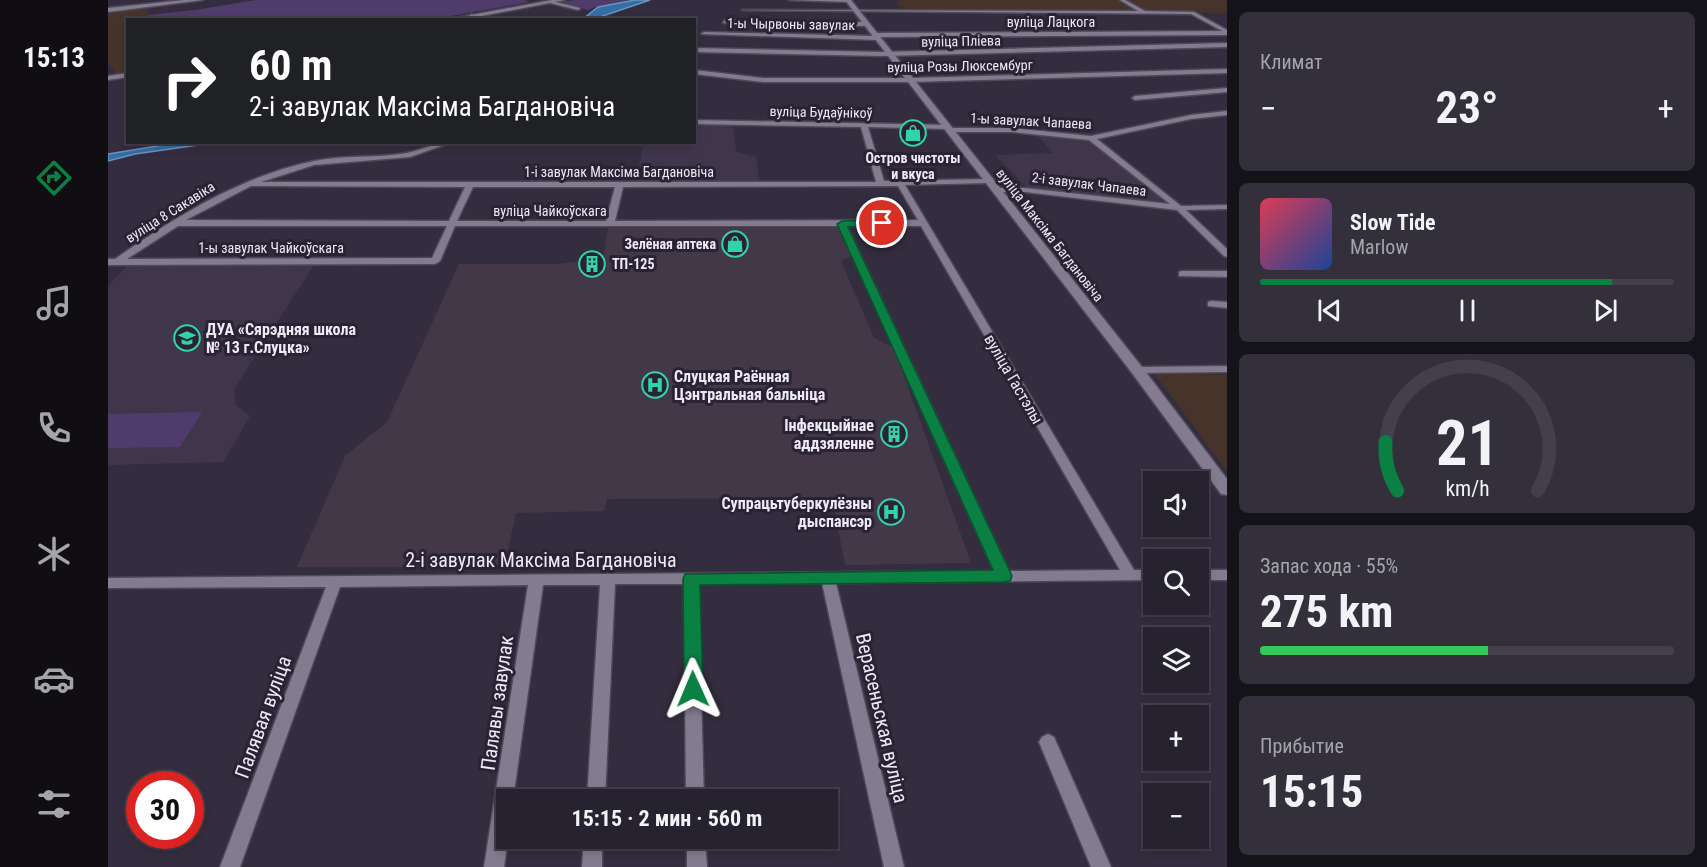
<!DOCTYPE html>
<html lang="ru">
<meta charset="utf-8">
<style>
body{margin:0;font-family:"Roboto Condensed",sans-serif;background:#332f3b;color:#f1f3f6;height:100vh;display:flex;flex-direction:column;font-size:22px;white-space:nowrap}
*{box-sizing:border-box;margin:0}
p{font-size:20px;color:#a4a4aa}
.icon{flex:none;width:33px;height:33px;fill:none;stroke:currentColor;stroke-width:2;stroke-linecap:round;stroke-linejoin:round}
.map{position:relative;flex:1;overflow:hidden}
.details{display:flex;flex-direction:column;gap:12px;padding:12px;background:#15131a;width:480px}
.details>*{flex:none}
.hud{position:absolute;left:18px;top:18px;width:570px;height:126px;border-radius:0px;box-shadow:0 3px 9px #0003,0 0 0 2px #433f4b;background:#202124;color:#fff;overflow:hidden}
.fabs{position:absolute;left:1035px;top:471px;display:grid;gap:12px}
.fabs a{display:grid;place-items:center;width:66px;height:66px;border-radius:0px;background:#27222f;box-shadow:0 3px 9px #0003,0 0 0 2px #433f4b;font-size:30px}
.speed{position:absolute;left:18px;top:771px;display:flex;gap:12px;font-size:30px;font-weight:700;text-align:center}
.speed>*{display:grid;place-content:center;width:78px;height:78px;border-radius:50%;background:#27222f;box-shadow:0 3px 9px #0003,0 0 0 2px #433f4b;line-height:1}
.speed .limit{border:9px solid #d22;background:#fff;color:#111}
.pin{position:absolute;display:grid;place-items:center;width:51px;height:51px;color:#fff;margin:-26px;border:3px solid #fff;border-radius:50%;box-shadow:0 2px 6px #0007}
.me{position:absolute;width:66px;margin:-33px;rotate:359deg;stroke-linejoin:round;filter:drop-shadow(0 0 4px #0008)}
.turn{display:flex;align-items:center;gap:21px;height:126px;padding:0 24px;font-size:27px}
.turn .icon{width:78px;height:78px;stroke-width:2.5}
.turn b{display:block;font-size:42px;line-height:51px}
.big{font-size:45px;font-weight:700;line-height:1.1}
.details .tile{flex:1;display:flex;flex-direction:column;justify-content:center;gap:9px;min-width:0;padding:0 21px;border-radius:9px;background:#332f3b}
.details .dial{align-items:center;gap:0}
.dial svg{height:156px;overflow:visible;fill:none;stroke:#433f4b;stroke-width:7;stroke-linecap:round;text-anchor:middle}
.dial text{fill:#f1f3f6;stroke:none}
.song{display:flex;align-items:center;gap:18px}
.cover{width:72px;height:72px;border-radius:9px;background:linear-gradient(135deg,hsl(350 70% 55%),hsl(220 70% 35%))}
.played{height:6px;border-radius:3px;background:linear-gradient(90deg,#0b8043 85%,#433f4b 85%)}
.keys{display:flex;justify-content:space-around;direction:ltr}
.heat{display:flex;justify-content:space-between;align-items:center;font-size:33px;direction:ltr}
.charge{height:9px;border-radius:4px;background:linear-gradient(90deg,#34c759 55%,#433f4b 0)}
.trip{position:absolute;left:388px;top:789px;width:342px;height:60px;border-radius:0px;background:#27222f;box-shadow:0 3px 9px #0003,0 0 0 2px #433f4b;font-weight:700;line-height:60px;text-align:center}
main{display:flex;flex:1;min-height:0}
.dock{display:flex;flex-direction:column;width:108px;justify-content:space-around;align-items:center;background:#100e13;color:#a4a4aa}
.dock .icon{width:42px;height:42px}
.dock .active{color:#0b8043}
.dock b{font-size:27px;color:#f1f3f6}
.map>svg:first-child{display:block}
.built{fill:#3f364c}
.industrial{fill:#46342a}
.medical{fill:#423848}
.green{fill:#503c6c}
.water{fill:#336ea7;stroke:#6b93be;stroke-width:1.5}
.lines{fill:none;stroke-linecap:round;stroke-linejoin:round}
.street-casing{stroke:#4e4857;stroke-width:3}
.secondary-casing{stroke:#4e4857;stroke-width:3}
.street{fill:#837b8f;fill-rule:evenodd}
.secondary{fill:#837b8f;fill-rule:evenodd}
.route{fill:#0b8043;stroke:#07532c;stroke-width:1.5}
.labels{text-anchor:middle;stroke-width:6;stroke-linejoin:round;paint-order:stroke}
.far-street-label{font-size:14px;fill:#ede9f5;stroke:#2a2334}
.far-poi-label{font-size:14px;font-weight:bold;fill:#ede9f5;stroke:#2a2334}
.poi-label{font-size:16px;font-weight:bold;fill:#ede9f5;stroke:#2a2334;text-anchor:start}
.street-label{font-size:16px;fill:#ede9f5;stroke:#2a2334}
.near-street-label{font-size:20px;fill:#ede9f5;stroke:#2a2334}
</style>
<main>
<nav class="dock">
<b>15:13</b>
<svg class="icon active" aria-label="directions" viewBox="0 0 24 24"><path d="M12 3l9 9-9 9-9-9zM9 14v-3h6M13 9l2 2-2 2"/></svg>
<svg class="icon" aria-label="music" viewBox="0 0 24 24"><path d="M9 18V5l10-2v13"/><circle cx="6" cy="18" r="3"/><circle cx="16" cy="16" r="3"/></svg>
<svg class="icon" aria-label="phone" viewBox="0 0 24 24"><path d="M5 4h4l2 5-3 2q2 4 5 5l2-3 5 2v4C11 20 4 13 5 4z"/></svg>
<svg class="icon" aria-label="climate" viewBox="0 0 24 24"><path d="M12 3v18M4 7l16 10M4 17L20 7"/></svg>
<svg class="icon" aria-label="car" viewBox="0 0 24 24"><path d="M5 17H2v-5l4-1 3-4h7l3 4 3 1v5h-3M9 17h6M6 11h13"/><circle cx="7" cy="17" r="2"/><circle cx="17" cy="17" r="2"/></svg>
<svg class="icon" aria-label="filters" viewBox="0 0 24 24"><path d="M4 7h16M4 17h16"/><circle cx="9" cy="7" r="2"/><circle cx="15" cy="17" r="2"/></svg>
</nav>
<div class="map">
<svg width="1119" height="867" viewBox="0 0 1119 867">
<rect width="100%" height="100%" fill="#342d3f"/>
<g class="built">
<path d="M 587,124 L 625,125 L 628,152 L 648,157 L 652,183 L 529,182 L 535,143 L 586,142 Z"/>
<path d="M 928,134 L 981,140 L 1057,200 L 1054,202 L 918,187 L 887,155 L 945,153 Z"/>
<path d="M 20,265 L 206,265 L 126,389 L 128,405 L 142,416 L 115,462 L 0,465 L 0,286 Z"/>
</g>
<g class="industrial">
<path d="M 792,0 L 1119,0 L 1119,13 L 796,11 L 788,2 Z"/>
<path d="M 39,9 L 42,19 L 20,20 L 19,72 L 9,73 L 0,64 L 0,13 Z"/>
<path d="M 1046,373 L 1119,375 L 1119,471 Z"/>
</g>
<path class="medical" d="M 500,228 L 732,228 L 744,256 L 733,261 L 766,338 L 786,348 L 863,563 L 737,565 L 724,498 L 499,499 L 496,511 L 408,513 L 396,567 L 189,567 L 237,456 L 279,422 L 351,264 L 450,264 L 495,258 Z"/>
<g class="green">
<path d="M 148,0 L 416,0 L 421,2 L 326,19 L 42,20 L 40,15 L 87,10 Z"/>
<path d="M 466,0 L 522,0 L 487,7 L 480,10 L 454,2 Z"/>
<path d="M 94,412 L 72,447 L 0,448 L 0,414 Z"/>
</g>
<g class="water">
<path d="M 527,0 L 542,0 L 486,19 L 475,19 L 490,7 Z"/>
<path d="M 68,143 L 105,143 L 27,154 L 0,161 L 0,154 Z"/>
</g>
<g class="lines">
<g class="street-casing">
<g id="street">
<path d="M 681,0 L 743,0 L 743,1 L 741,2 Z"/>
<path d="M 1012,0 L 1017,0 L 1037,11 L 1086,12 L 1119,30 L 1119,35 L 770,37 L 772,38 L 769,40 L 593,34 L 596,32 L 766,36 L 764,35 L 767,33 L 1114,31 L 1083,14 L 634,10 L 1030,11 Z"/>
<path d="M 444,1 L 472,8 L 472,9 L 470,10 L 442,3 Z"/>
<path d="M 363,14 L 377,20 L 370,20 L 363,16 Z"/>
<path d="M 617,20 L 759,22 L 762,24 L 759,26 L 615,23 Z"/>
<path d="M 1119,43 L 1119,47 L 775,56 L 586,52 L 586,48 L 775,52 Z"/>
<path d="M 1119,69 L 1119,73 L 802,82 L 655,82 L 586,74 L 586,70 L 655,78 L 802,78 Z"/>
<path d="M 1119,88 L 1119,92 L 1027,100 L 1024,98 L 1027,96 Z"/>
<path d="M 1119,111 L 1119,115 L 1083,119 L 989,139 L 1073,206 L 1119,205 L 1119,209 L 1078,210 L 1119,249 L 1119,257 L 1116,256 L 1069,210 L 917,192 L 888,192 L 884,190 L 888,188 L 917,188 L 1062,204 L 981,140 L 904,132 L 841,132 L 838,129 L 760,127 L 776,181 L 880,179 L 884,181 L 880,183 L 797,185 L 1026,570 L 1046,570 L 1046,580 L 728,583 L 796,867 L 776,867 L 714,583 L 590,584 L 596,800 L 578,800 L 576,584 L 507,584 L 497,800 L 479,800 L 492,585 L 435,585 L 405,800 L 399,800 L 400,838 L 396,867 L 376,867 L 420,585 L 232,587 L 132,867 L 112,867 L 218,587 L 0,588 L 0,578 L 886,571 L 731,226 L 347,226 L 332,261 L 327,264 L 0,265 L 0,259 L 7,259 C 67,217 133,176 206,161 C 234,155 264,158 292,154 C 311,152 327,142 345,142 L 302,157 L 206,165 L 153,182 L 768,182 L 753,127 L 586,124 L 586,120 L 839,125 L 842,128 L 904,128 L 983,136 L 1083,115 ZM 143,186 L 357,187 L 341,221 L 78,220 ZM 790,186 L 810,220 L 507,221 L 515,187 ZM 365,187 L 507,187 L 498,221 L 349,221 ZM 70,226 L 339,226 L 324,258 L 19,259 ZM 739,226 L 813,226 L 1012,570 L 901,571 Z"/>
<path d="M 1074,271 L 1119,271 L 1119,277 L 1071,276 L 1071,272 Z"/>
<path d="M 1103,301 L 1119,302 L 1119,308 L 1100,306 L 1100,302 Z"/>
<path d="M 1119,366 L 1119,372 L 1029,373 L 1024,370 L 1029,367 Z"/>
<rect x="1090" y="570" width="29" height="10"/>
<path d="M 940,734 L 946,737 L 1003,867 L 983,867 L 931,742 L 934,737 Z"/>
<path d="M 476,838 L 494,838 L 494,867 L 474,867 Z"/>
<path d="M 579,838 L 597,838 L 599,867 L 579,867 Z"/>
</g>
</g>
<g class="secondary-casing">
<g id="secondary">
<path d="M 76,0 L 95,0 L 0,12 L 0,8 Z"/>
<path d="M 444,0 L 457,0 L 353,20 L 337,20 Z"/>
<path d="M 737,0 L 743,0 L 1034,367 L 1119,479 L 1119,495 L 1113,494 L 1024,373 Z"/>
<path d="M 20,73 L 20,77 L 0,80 L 0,76 Z"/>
</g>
</g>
<use href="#street" class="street"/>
<use href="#secondary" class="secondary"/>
</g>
<path class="route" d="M 774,220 L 779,223 L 778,225 L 740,227 L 904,576 L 902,581 L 896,582 L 592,585 L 595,689 L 592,694 L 585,697 L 579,694 L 576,689 L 575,579 L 577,574 L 885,570 L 729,224 L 734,221 Z"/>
<defs>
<g id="shop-ring" transform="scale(1.35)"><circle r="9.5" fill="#2a2334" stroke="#30d4a9" stroke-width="1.5"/><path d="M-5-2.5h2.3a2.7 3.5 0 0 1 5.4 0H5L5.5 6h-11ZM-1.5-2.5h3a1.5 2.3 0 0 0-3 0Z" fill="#30d4a9"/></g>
<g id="building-ring" transform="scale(1.35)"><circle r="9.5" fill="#2a2334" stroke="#30d4a9" stroke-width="1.5"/><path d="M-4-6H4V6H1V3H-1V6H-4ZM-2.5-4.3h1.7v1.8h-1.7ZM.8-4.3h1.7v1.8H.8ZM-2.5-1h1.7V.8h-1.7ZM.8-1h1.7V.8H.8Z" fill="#30d4a9"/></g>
<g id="school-ring" transform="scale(1.35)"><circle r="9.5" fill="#2a2334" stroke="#30d4a9" stroke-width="1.5"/><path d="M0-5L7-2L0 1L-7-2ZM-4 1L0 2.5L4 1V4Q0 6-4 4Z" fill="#30d4a9"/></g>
<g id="hospital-ring" transform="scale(1.35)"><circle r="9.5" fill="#2a2334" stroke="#30d4a9" stroke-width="1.5"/><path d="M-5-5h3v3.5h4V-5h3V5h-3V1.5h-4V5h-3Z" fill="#30d4a9"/></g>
</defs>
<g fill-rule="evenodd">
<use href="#shop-ring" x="805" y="133"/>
<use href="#shop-ring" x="627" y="244"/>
<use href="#building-ring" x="484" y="264"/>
<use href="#school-ring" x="79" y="338"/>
<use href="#hospital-ring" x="547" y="385"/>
<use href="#building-ring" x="786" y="434"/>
<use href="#hospital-ring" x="783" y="512"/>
</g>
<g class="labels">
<g class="far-street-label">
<text x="943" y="27">вуліца Лацкога</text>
<text transform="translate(683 24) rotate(1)" y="5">1-ы Чырвоны завулак</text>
<text transform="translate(853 41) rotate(-1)" y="5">вуліца Пліева</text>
<text transform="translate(852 66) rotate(-1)" y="5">вуліца Розы Люксембург</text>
<text transform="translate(713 112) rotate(1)" y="5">вуліца Будаўнікоў</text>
<text transform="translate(923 121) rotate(3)" y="5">1-ы завулак Чапаева</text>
<text x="511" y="177">1-і завулак Максіма Багдановіча</text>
<text transform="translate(981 184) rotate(7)" y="5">2-і завулак Чапаева</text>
<text x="442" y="216">вуліца Чайкоўскага</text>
<text transform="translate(62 212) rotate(-32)" y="5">вуліца 8 Сакавіка</text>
<text transform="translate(942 235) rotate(52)" y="5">вуліца Максіма Багдановіча</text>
<text x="163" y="253">1-ы завулак Чайкоўскага</text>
</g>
<g class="far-poi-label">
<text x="805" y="163">Остров чистоты<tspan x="805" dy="16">и вкуса</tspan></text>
<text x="608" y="249" text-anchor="end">Зелёная аптека</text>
<text x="504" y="269" text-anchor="start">ТП-125</text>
</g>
<g class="poi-label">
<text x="98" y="335">ДУА «Сярэдняя школа<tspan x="98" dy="18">№ 13 г.Слуцка»</tspan></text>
<text x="566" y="382">Слуцкая Раённая<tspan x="566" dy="18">Цэнтральная бальніца</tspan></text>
<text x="766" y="431" text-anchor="end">Інфекцыйнае<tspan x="766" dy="18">аддзяленне</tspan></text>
<text x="764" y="509" text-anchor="end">Супрацьтуберкулёзны<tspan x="764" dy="18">дыспансэр</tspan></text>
</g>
<g class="street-label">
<text transform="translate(906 379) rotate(60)" y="6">вуліца Гастэлы</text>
</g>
<g class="near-street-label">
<text x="433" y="567">2-і завулак Максіма Багдановіча</text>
<text transform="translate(389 703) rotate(-82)" y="7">Палявы завулак</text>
<text transform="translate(155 717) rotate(-70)" y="7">Палявая вуліца</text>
<text transform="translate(774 718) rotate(77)" y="7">Верасеньская вуліца</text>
</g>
</g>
</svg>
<div class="fabs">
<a><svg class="icon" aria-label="sound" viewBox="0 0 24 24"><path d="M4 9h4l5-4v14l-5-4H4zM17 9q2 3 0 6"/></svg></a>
<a><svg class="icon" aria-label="search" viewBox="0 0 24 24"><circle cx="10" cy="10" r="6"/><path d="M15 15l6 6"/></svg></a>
<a><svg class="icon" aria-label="layers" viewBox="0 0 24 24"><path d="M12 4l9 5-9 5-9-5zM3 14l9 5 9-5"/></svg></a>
<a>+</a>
<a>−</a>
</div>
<div class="speed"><div class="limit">30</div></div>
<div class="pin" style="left:774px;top:223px;background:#d93025"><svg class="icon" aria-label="arrive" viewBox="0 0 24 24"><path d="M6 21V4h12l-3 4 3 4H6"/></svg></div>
<svg class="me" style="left:585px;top:689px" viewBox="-20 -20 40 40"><path d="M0-17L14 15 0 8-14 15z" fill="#0b8043" stroke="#fff" stroke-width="4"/></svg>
<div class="trip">15:15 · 2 мин · 560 m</div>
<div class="hud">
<div class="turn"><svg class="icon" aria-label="right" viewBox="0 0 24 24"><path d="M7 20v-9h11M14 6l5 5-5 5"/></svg><div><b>60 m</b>2-і завулак Максіма Багдановіча</div></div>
</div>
</div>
<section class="details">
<div class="tile"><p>Климат</p>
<div class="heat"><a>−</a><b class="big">23°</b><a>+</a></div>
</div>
<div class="tile">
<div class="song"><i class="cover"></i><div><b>Slow Tide</b><p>Marlow</p></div></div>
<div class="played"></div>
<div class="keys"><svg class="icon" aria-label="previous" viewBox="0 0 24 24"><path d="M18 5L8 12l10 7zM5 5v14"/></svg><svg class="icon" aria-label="pause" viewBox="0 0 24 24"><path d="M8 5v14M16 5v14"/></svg><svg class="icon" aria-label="next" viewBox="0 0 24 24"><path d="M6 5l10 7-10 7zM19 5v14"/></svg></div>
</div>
<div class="tile dial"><svg viewBox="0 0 100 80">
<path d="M14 69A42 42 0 1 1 86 69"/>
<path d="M14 69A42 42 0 0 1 8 44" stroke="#0b8043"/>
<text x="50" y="56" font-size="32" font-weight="700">21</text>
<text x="50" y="72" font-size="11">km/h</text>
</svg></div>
<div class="tile"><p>Запас хода · 55%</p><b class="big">275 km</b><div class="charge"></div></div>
<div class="tile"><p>Прибытие</p><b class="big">15:15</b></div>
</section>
</main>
